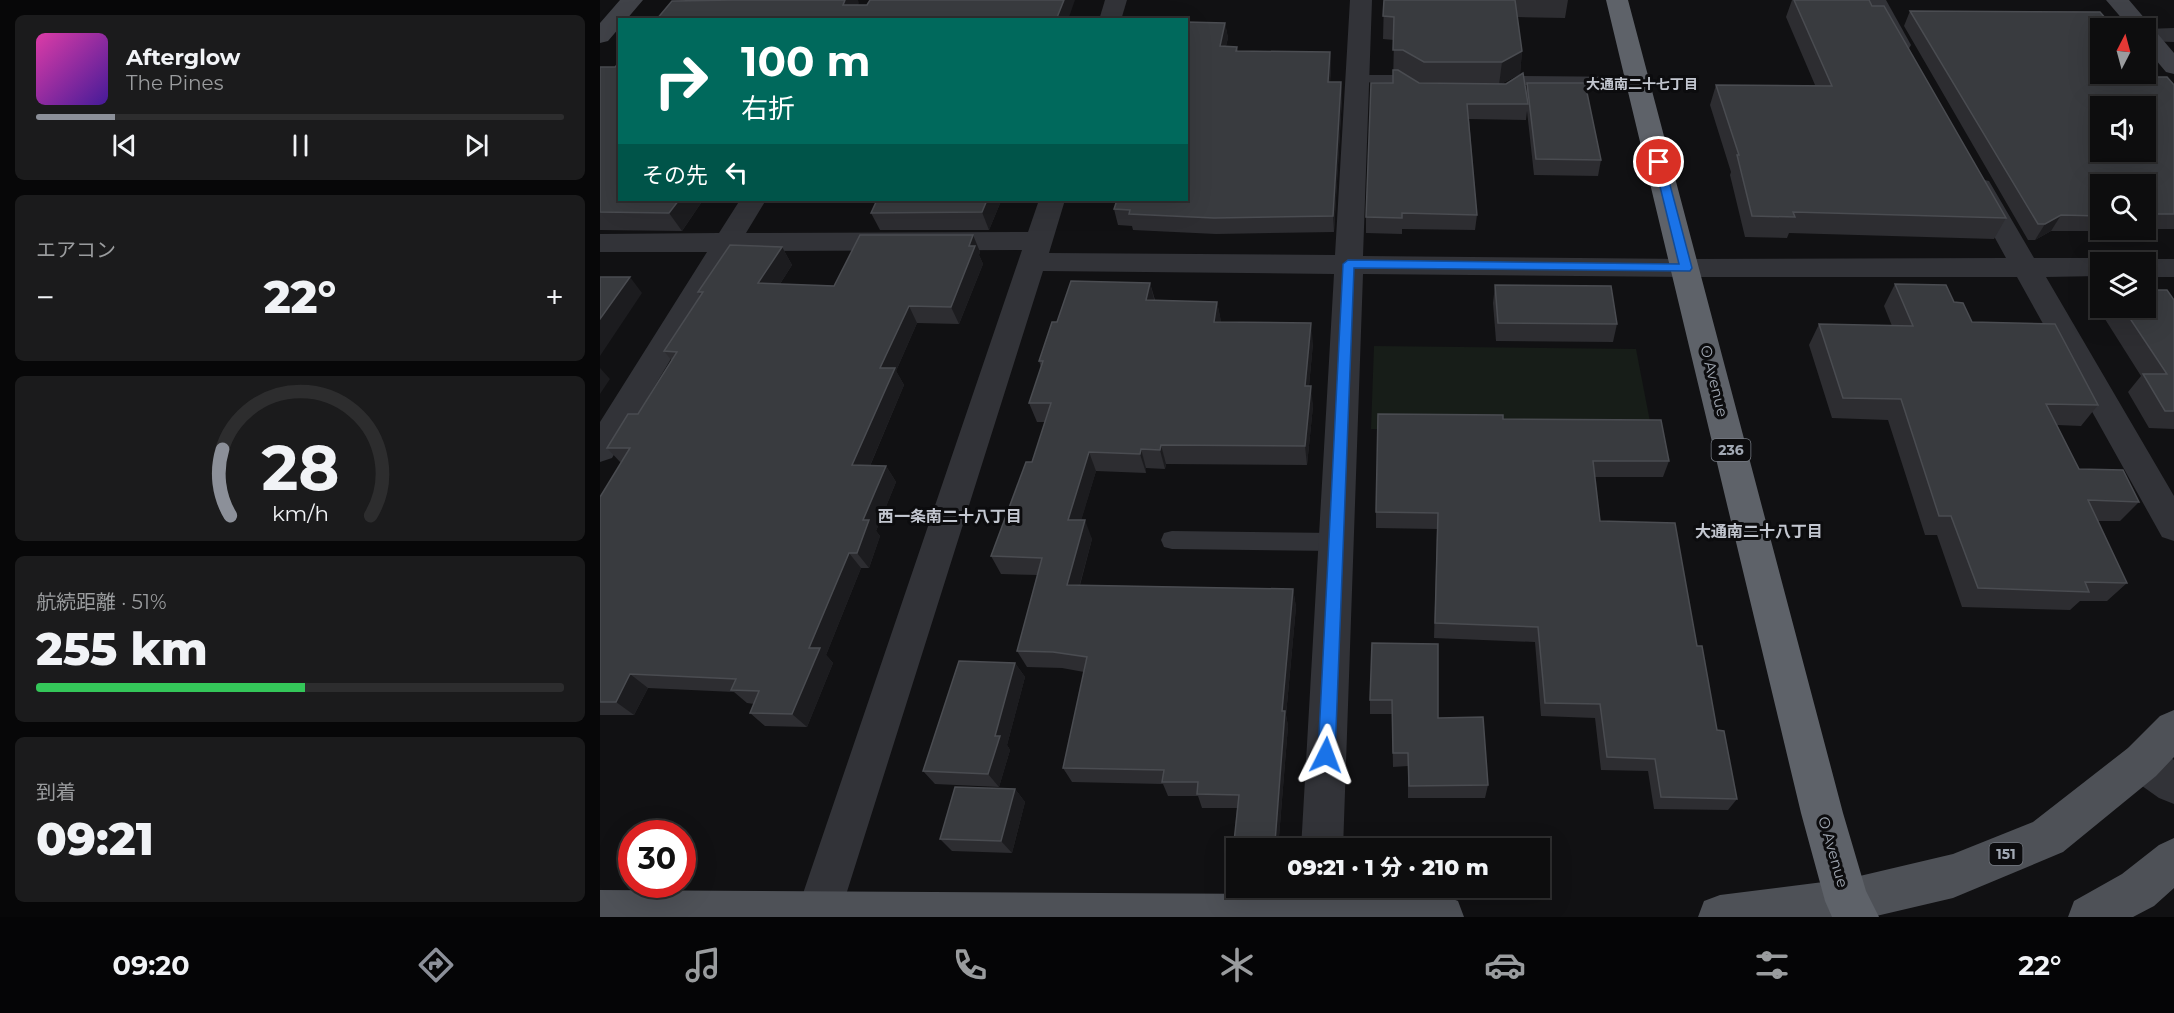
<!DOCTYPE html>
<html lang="ja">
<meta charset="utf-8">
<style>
body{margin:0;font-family:Montserrat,"Noto Sans JP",sans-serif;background:#1b1b1c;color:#f1f3f6;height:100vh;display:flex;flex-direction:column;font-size:22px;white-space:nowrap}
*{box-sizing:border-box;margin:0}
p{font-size:20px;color:#9a9c9e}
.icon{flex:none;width:33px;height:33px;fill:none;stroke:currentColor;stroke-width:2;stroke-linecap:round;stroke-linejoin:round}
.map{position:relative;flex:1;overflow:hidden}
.sheet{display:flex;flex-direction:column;gap:15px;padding:15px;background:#070708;width:600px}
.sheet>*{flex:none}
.guide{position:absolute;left:18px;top:18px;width:570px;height:183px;border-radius:0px;box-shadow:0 6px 24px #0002,0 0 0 2px #2d2d2e;background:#00695c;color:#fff;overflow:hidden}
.needle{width:39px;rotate:6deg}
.controls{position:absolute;left:1490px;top:18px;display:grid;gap:12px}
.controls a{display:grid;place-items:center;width:66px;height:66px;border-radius:0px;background:#0d0d0e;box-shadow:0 6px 24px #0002,0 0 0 2px #2d2d2e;font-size:30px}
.speed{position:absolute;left:18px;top:820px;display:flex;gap:12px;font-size:30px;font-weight:700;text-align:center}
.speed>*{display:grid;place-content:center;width:78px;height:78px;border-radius:50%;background:#0d0d0e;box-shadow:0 6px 24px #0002,0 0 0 2px #2d2d2e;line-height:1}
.speed .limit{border:9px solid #d22;background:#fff;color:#111}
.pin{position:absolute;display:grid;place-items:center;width:51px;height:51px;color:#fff;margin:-26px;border:3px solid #fff;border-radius:50%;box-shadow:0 2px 6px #0007}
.me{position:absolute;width:66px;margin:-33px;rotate:3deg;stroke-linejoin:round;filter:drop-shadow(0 0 4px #0008)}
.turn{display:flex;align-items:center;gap:21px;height:126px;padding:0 24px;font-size:27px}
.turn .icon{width:78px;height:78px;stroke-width:2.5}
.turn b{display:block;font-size:42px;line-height:51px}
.then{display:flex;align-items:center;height:57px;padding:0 24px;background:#0003;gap:12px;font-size:22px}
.big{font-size:45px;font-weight:800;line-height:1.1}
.sheet .card{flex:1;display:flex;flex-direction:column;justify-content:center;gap:9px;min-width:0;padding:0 21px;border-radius:9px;background:#1b1b1c}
.sheet .dial{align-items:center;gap:0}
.dial svg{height:156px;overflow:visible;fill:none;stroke:#2d2d2e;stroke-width:7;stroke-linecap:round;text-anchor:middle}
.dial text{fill:#f1f3f6;stroke:none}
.song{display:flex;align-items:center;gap:18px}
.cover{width:72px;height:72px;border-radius:9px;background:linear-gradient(135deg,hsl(320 70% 55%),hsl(260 70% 35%))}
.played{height:6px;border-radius:3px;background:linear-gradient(90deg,#8c9099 15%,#2d2d2e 15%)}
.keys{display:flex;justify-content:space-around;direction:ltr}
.heat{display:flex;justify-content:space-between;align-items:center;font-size:33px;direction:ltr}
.charge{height:9px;border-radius:4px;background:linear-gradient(90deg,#34c759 51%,#2d2d2e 0)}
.trip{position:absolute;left:626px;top:838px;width:324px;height:60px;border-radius:0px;background:#0d0d0e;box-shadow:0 6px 24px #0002,0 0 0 2px #2d2d2e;font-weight:800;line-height:60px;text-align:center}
.dock{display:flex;height:96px;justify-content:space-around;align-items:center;background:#050506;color:#9a9c9e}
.dock .icon{width:42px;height:42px}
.dock .active{color:#8c9099}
.dock b{font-size:27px;color:#f1f3f6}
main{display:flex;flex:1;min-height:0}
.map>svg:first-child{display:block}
.green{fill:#171d18}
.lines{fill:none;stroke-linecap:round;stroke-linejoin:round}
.lane{fill:#323338;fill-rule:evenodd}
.street{fill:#323338;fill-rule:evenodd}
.secondary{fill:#404248;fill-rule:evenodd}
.primary{fill:#4e5157;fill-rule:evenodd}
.highway{fill:#5e6269;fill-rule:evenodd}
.wall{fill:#2d2d31}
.shaded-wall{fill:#1c1c1f}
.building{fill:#393b3f;stroke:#4a4c51;stroke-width:1.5;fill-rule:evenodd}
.route{fill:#1a73e8;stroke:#114b97;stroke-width:1.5}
.labels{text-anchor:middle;stroke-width:6;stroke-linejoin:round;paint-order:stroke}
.far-neighbourhood-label{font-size:14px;font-weight:bold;fill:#c3c7d0;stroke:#0c0c0e}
.shield{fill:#0c0c0e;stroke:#757a82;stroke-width:1.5}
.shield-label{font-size:14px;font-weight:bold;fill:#a2a9b4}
.street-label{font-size:15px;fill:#a2a9b4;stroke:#0c0c0e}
.neighbourhood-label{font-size:16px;font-weight:bold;fill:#c3c7d0;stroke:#0c0c0e}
</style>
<main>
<section class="sheet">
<div class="card">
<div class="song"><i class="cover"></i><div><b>Afterglow</b><p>The Pines</p></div></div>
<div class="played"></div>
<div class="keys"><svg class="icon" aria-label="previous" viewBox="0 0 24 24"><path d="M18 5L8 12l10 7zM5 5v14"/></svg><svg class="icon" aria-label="pause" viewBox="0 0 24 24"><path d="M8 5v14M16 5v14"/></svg><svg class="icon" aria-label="next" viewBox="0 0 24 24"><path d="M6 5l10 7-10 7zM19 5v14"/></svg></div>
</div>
<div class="card"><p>エアコン</p>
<div class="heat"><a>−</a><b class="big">22°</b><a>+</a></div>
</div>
<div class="card dial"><svg viewBox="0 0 100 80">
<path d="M14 69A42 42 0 1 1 86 69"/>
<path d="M14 69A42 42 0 0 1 10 35" stroke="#8c9099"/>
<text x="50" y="56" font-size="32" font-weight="700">28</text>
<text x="50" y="72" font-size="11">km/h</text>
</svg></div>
<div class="card"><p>航続距離 · 51%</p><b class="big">255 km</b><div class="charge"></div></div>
<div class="card"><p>到着</p><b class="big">09:21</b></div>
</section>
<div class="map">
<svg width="1574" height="917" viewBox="0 0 1574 917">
<rect width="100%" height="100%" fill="#111113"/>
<path class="green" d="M 774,346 L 1036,349 L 1052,432 L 771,429 Z"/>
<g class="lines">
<g class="lane">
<path d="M 758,75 L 802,75 L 825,89 L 817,94 L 799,83 L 753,82 L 751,79 Z"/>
<path d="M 919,76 L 1038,77 L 1045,81 L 1038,85 L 922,85 L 907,95 L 897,95 L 894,92 L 897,89 Z"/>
<path d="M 572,531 L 736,533 L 744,535 L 747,542 L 744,549 L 736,551 L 572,549 L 564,547 L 561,540 L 564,533 Z"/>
</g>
<g class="street">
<path d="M 505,0 L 527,0 L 521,20 L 499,20 Z"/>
<path d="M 750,0 L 772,0 L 763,256 L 1086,259 L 1406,258 L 1367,187 L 1371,181 L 1380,179 L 1389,181 L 1434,258 L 1500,258 L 1511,262 L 1500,262 L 1500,276 L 1446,277 L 1574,496 L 1574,541 L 1562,537 L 1417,277 L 1086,277 L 763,274 L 743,849 L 701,849 L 734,274 L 443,271 L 239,917 L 195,917 L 422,250 L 135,251 L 12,458 L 0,462 L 0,422 L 107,252 L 0,252 L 0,234 L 119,233 L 140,200 L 166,200 L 146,233 L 428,232 L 439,200 L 465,200 L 449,253 L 735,255 Z"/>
<path d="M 1264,0 L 1286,0 L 1311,45 L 1308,50 L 1300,52 L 1292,50 Z"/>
<path d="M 1574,28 L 1574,42 L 1545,41 L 1545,29 Z"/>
<path d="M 1545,259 L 1574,259 L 1574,277 L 1545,277 L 1545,262 L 1534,262 Z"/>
<path d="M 1542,742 L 1556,748 L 1574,760 L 1574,804 L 1559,798 L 1528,776 L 1522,762 L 1528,748 Z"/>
<path d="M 698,888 L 742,888 L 741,917 L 697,917 Z"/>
</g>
<g class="secondary">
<path d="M 20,0 L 43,0 L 26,20 L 20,20 L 20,27 L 8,41 L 0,43 L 0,23 Z"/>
<path d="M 1506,0 L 1529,0 L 1574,53 L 1574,74 L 1566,72 L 1545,47 L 1545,28 L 1530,28 Z"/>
</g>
<g class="primary">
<path d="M 1574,710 L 1574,757 L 1556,776 L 1463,852 L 1353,898 L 1272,917 L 1098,917 L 1104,901 L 1120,895 L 1247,879 L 1353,854 L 1433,822 L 1528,748 L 1560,716 Z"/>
<path d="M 1574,838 L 1574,888 L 1554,906 L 1533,917 L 1468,917 L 1474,901 L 1522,874 L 1559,845 Z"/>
<path d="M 0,890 L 842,895 L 858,901 L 864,917 L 0,917 Z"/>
</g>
<path class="highway" d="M 1006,0 L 1028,0 L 1243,813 L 1266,891 L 1279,917 L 1232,917 L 1225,901 L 1201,813 Z"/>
</g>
<g class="wall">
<path d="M 784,0 L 968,0 L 965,18 L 917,17 L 922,51 L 920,74 L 901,84 L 926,93 L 927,83 L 1001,160 L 998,176 L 934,175 L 927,111 L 926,120 L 869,119 L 877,215 L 875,230 L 802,229 L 802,234 L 766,233 L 766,217 L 793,83 L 794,40 L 783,39 Z"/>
<path d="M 1192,0 L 1269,0 L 1406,218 L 1394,239 L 1189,233 L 1187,238 L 1145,237 L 1130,175 L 1131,172 L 1110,105 L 1116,85 L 1215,85 L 1186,17 Z"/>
<path d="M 1310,11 L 1554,77 L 1574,85 L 1574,229 L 1545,229 L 1545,184 L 1500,184 L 1500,230 L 1505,230 L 1504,231 L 1451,231 L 1435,240 L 1428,240 L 1304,26 Z"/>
<path d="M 625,23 L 628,38 L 626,46 L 637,47 L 638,51 L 730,52 L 731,68 L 730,82 L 741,82 L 742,98 L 734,232 L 616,234 L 533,230 L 532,226 L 518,225 L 514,209 L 517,200 L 586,200 Z"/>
<path d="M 0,67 L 15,67 L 103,200 L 82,231 L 0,230 Z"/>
<path d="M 179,200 L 234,200 L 233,201 Z"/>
<path d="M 277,200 L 400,200 L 401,201 L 389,230 L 280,230 L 271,213 Z"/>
<path d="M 373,235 L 380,252 L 379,255 L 383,264 L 359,324 L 317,323 L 296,371 L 304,385 L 270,466 L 286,466 L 296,482 L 276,531 L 280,536 L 269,568 L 261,568 L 226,655 L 233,663 L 207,727 L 165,726 L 150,713 L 154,704 L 147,703 L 134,692 L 48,688 L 34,715 L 0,715 L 0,497 L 21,463 L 7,448 L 38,414 L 72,361 L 64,351 L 100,296 L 98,292 L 182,247 L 192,265 L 180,284 L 234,286 Z"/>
<path d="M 550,283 L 555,300 L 617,302 L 621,322 L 713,343 L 709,386 L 713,406 L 707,465 L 566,464 L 565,469 L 546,468 L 546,473 L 496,471 L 481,520 L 492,539 L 480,585 L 693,589 L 696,607 L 686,715 L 688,726 L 678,849 L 636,849 L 634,842 L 637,808 L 602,808 L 598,796 L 568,796 L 563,784 L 472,782 L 463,768 L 484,672 L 462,668 L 427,667 L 417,651 L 438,575 L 401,574 L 391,556 L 432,462 L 445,422 L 437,422 L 429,403 L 441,367 L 439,361 L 457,322 Z"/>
<path d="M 1295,284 L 1354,302 L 1372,322 L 1498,405 L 1481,426 L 1457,425 L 1479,469 L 1539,502 L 1520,521 L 1497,521 L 1527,583 L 1507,601 L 1480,601 L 1470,610 L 1362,607 L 1337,535 L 1325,535 L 1288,420 L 1232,418 L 1209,345 L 1219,324 L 1292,326 L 1284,306 Z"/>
<path d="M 895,285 L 1017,324 L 1013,342 L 896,341 L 893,303 Z"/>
<path d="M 1574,300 L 1574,429 L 1549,428 L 1528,392 L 1541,376 L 1498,308 L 1500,305 L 1500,308 L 1545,308 Z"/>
<path d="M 903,419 L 1069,461 L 1063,477 L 995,477 L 1000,521 L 1097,646 L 1117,730 L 1137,799 L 1128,810 L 1054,809 L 1048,771 L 1001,770 L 995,718 L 941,716 L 935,642 L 834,638 L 837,529 L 776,528 L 776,512 Z"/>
<path d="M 772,643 L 838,718 L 888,785 L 885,798 L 808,798 L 808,766 L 793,767 L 792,714 L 770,714 L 770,700 Z"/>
<path d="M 415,663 L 425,677 L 407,745 L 410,750 L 399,787 L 335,784 L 323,771 Z"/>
<path d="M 415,789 L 425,802 L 412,853 L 352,851 L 340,839 Z"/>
</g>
<g class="shaded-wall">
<path d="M 245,0 L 258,0 L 259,3 L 252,20 L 243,5 Z"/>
<path d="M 464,0 L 475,0 L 468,20 L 456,20 Z"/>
<path d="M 625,23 L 628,38 L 622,62 L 620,46 Z"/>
<path d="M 922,51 L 920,74 L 899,85 L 902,62 Z"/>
<path d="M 730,52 L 731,68 L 729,98 L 728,82 Z"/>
<path d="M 741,82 L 742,98 L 734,232 L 733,216 Z"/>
<path d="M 79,200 L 103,200 L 82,231 L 69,213 Z"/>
<path d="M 387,200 L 400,200 L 401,201 L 389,230 L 382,212 Z"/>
<path d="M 1461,215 L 1451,231 L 1435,240 L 1445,224 Z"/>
<path d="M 373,235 L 380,252 L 379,255 L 383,264 L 359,324 L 351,307 L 369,246 Z"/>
<path d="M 182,247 L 192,265 L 169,301 L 158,283 Z"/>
<path d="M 30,277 L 42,293 L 0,356 L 0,319 Z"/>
<path d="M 550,283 L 555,303 L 546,300 Z"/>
<path d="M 617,302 L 621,321 L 617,342 L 614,322 Z"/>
<path d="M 309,306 L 317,323 L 296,371 L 304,385 L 263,482 L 252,465 L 280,368 Z"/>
<path d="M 711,323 L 713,343 L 707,406 L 705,386 Z"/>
<path d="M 0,368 L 10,379 L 0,394 Z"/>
<path d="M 711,386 L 713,406 L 707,465 L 705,446 Z"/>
<path d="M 561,445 L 566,464 L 565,469 L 560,450 Z"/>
<path d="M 541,449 L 546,468 L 546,473 L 540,454 Z"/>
<path d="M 489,452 L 496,471 L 476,538 L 468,520 Z"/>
<path d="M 286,466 L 296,482 L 276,531 L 280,536 L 269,568 L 257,553 L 263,520 Z"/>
<path d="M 485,520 L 492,539 L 475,602 L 467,585 Z"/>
<path d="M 249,553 L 261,568 L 226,655 L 233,663 L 207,727 L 192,714 L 209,648 Z"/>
<path d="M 693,589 L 696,607 L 686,715 L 688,726 L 678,849 L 676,849 L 675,842 L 682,711 Z"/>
<path d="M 415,663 L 425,677 L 407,745 L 410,750 L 399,787 L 388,774 L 395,736 Z"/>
<path d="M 30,674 L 48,688 L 34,715 L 16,702 Z"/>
<path d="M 415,789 L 425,802 L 412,853 L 401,841 Z"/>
</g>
<g class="building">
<path d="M 135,0 L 245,0 L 243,5 L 267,5 L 270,0 L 464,0 L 456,20 L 56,20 L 72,1 Z"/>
<path d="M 784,0 L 915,0 L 922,51 L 902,62 L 824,62 L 803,50 L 793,50 L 794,17 L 783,16 Z"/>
<path d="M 1194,0 L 1269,0 L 1272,6 L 1284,6 L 1406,218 L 1193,212 L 1195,217 L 1152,216 L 1137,155 L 1139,155 L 1116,85 L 1232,86 Z"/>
<path d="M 1310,11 L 1500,12 L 1514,28 L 1500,28 L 1500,74 L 1545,74 L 1545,66 L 1554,77 L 1567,77 L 1574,85 L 1574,214 L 1545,214 L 1545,184 L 1500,184 L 1500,216 L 1461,215 L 1445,224 L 1438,224 ZM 1500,106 L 1545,106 L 1545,152 L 1500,152 Z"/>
<path d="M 586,22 L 625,23 L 620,46 L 637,47 L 636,51 L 730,52 L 728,82 L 741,82 L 733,216 L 614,218 L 529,214 L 530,210 L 514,209 L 517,200 L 586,200 Z"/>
<path d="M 20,62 L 20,200 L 79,200 L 69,213 L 0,212 L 0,67 L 15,67 Z"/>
<path d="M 793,70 L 798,70 L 819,83 L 906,84 L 923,73 L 928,104 L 867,104 L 877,215 L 802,213 L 802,218 L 766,217 L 771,83 L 793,83 Z"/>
<path d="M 927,83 L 985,83 L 1001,160 L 936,159 Z"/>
<path d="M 277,200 L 387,200 L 382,212 L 271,213 Z"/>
<path d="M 260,235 L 373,235 L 369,246 L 375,246 L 351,307 L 309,306 L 280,368 L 295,368 L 252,465 L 286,466 L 263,520 L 269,520 L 257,553 L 249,553 L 209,648 L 220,648 L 192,714 L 150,713 L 159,691 L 131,690 L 136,679 L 30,674 L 16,702 L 0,702 L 0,497 L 30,448 L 7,448 L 28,414 L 38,414 L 77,352 L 64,351 L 103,292 L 98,292 L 130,245 L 182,247 L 158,283 L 234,286 Z"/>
<path d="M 0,277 L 30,277 L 0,319 Z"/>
<path d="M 471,281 L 550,283 L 546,300 L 617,302 L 614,322 L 711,323 L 705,386 L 711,386 L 705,446 L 561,445 L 560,450 L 541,449 L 540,454 L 489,452 L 468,520 L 485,520 L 467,585 L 693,589 L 682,711 L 685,711 L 675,842 L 634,842 L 639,795 L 597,794 L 598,782 L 562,782 L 564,770 L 463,768 L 487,657 L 453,652 L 417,651 L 442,558 L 391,556 L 426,462 L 432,462 L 451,403 L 429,403 L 443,361 L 439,361 L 452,322 L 457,322 Z"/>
<path d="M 1295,284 L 1346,285 L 1354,302 L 1363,303 L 1372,322 L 1455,324 L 1498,405 L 1446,404 L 1479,469 L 1523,470 L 1539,502 L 1488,500 L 1527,583 L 1485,582 L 1489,592 L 1378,588 L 1351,516 L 1339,516 L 1301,399 L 1243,398 L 1219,324 L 1313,326 Z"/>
<path d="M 895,285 L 1011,286 L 1017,324 L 898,323 Z"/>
<path d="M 1545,290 L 1567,290 L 1574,300 L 1574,411 L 1565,411 L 1543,374 L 1567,374 L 1523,308 L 1545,308 Z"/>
<path d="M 778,414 L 903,415 L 903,419 L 1061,420 L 1069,461 L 993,461 L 1000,521 L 1075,523 L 1097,646 L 1102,646 L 1117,730 L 1124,731 L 1137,799 L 1061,797 L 1055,759 L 1007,757 L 1000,704 L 945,703 L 938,627 L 835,623 L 838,513 L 776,512 Z"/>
<path d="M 772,643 L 838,644 L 838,718 L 883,717 L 888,785 L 809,786 L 808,753 L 793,753 L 792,700 L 770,700 Z"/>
<path d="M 359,661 L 415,663 L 395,736 L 400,736 L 388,774 L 323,771 Z"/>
<path d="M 355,787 L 415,789 L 401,841 L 340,839 Z"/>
</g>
<path class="route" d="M 1059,159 L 1064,162 L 1092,268 L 1090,271 L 754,268 L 735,755 L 732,760 L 726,763 L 721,760 L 718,755 L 743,264 L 748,260 L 1079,264 L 1054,162 Z"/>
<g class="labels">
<g class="far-neighbourhood-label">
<text x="1042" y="89">大通南二十七丁目</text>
</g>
<g class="shield">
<rect x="1111.5" y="439" width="39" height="22" rx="4.5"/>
<rect x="1389.5" y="843" width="33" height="22" rx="4.5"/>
</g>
<g class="shield-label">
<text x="1131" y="455">236</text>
<text x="1406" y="859">151</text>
</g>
<g class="street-label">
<text transform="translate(1114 381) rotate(76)" y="5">O Avenue</text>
<text transform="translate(1233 852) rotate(74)" y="5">O Avenue</text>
</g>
<g class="neighbourhood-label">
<text x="350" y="522">西一条南二十八丁目</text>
<text x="1159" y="537">大通南二十八丁目</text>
</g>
</g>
</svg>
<div class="controls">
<a><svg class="needle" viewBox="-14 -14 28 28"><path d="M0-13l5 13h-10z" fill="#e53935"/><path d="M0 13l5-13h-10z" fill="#9a9c9e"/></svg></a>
<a><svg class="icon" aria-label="sound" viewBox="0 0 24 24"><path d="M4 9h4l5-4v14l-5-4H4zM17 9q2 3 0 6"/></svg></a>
<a><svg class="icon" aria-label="search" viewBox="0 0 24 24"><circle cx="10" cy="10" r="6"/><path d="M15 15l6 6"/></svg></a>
<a><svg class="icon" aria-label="layers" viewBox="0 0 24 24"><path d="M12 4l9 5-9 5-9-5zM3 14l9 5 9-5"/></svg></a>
</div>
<div class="speed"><div class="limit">30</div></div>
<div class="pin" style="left:1059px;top:162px;background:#d93025"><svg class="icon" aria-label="arrive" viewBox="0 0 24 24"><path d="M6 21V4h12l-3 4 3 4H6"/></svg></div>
<svg class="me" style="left:726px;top:755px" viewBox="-20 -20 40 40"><path d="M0-17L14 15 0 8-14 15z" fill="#1a73e8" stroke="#fff" stroke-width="4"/></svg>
<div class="trip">09:21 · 1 分 · 210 m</div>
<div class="guide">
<div class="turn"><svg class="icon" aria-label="right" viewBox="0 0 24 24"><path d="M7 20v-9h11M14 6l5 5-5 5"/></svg><div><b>100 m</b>右折</div></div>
<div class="then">その先<svg class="icon" aria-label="left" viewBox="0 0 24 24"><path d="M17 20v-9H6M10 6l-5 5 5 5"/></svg></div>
</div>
</div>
</main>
<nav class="dock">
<b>09:20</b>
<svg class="icon active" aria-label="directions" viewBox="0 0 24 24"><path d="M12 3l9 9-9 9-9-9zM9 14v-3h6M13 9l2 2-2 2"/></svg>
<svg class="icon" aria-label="music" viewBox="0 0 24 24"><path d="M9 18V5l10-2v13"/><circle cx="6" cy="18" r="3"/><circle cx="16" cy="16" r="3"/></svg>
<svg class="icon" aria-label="phone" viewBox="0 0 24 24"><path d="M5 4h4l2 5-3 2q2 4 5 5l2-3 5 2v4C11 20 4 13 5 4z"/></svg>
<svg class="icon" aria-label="climate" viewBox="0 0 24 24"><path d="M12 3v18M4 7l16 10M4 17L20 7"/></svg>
<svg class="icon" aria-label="car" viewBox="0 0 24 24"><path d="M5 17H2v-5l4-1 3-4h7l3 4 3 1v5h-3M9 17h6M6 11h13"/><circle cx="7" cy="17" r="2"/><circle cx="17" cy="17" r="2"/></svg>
<svg class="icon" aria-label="filters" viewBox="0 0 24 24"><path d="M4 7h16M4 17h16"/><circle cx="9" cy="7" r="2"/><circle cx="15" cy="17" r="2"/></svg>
<b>22°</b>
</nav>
